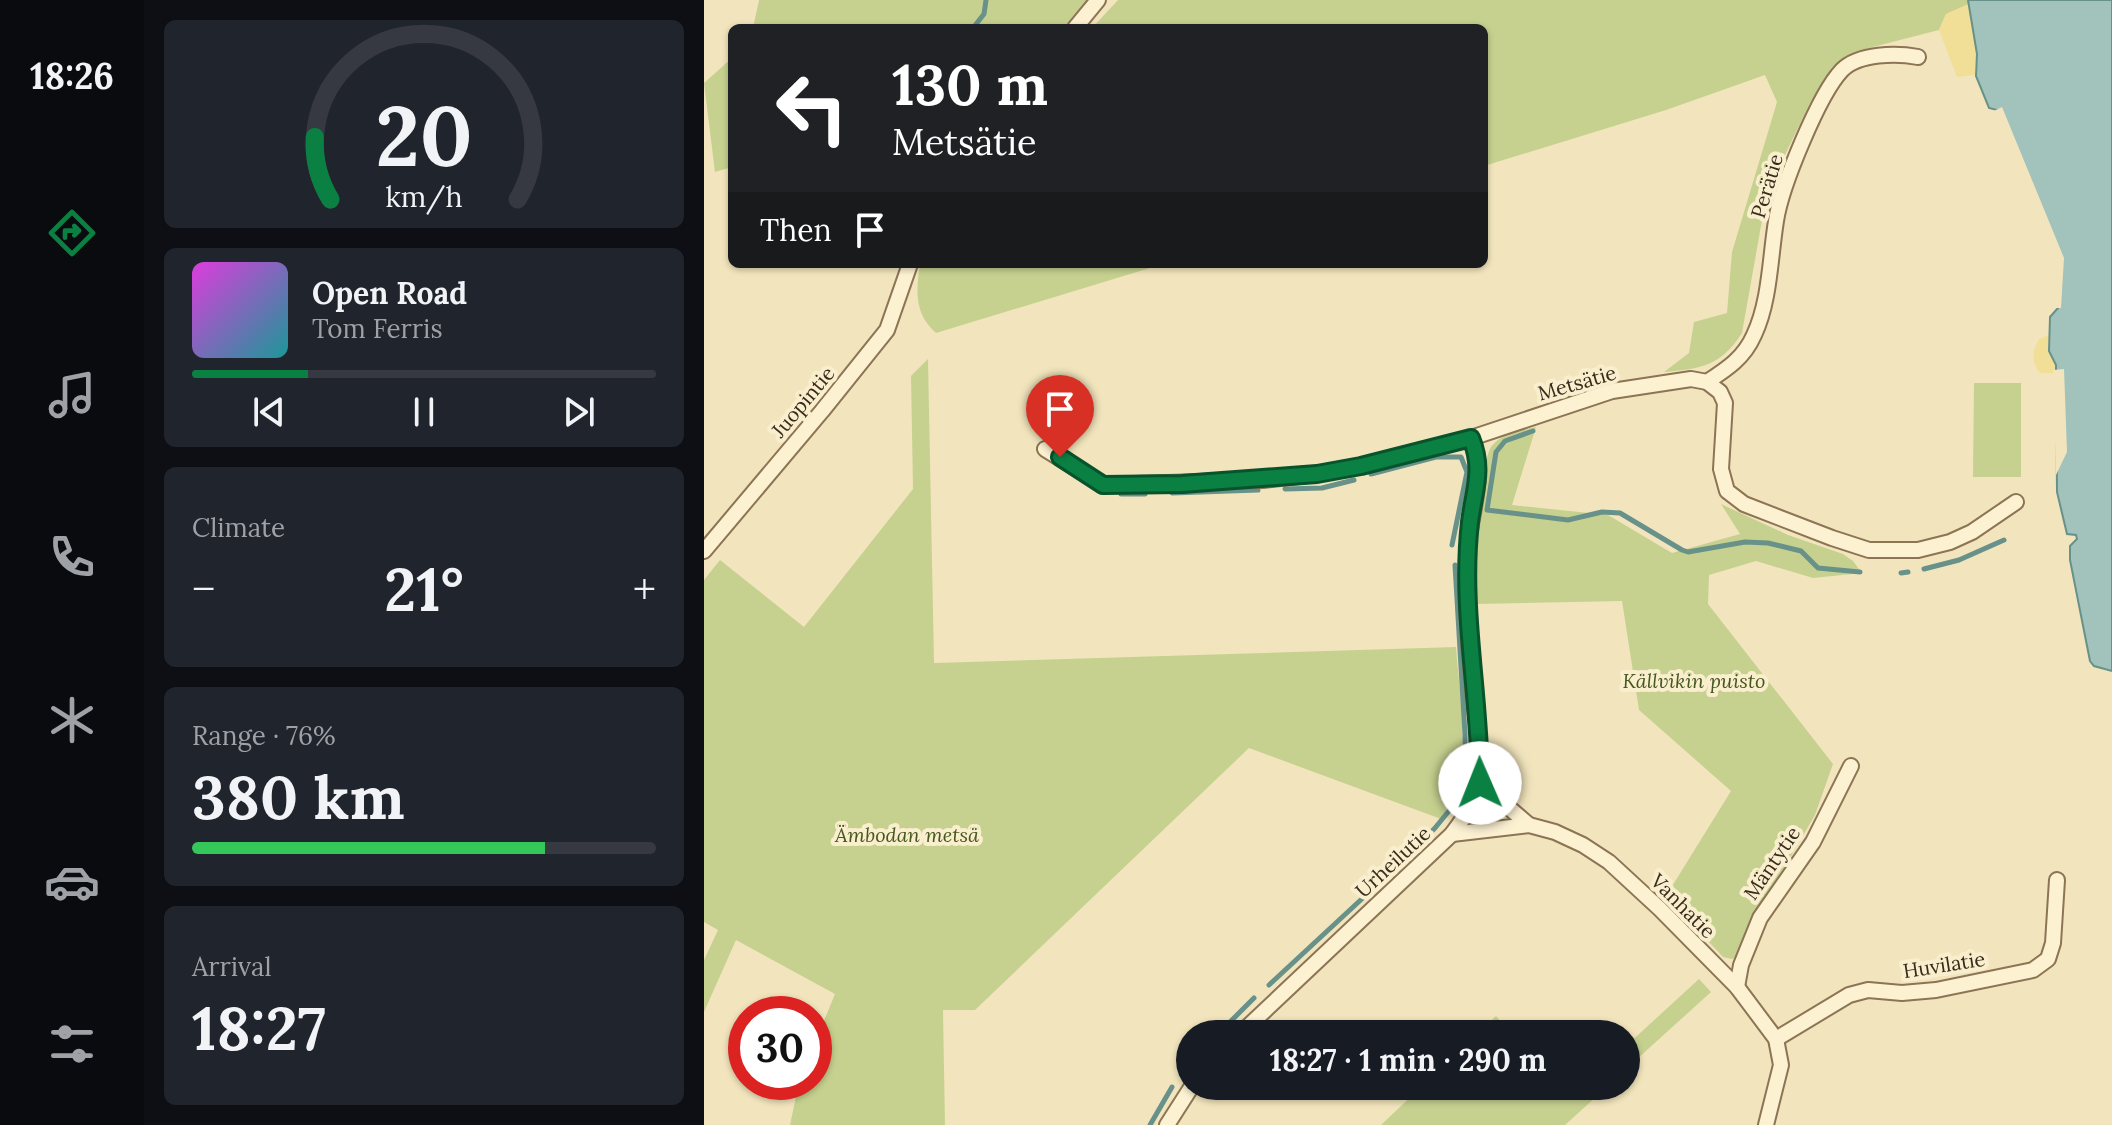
<!DOCTYPE html>
<meta charset="utf-8">
<style>
body{margin:0;font-family:Lora,serif;background:#20242c;color:#f1f3f6;height:100vh;display:flex;flex-direction:column;font-size:30px;white-space:nowrap}
*{box-sizing:border-box;margin:0}
p{font-size:26px;color:#9ea1a6}
.icon{flex:none;width:44px;height:44px;fill:none;stroke:currentColor;stroke-width:2;stroke-linecap:round;stroke-linejoin:round}
.map{position:relative;flex:1;overflow:hidden}
.side{display:flex;flex-direction:column;gap:20px;padding:20px;background:#0d0f14;width:560px}
.side>*{flex:none}
.top-card{position:absolute;left:24px;top:24px;width:760px;height:244px;border-radius:12px;box-shadow:0 2px 6px #0004;background:#202124;color:#fff;overflow:hidden}
.speed{position:absolute;left:24px;top:996px;display:flex;gap:16px;font-size:40px;font-weight:700;text-align:center}
.speed>*{display:grid;place-content:center;width:104px;height:104px;border-radius:50%;background:#171b24;box-shadow:0 2px 6px #0004;line-height:1}
.speed .limit{border:12px solid #d22;background:#fff;color:#111}
.pin{position:absolute;display:grid;place-items:center;width:68px;height:68px;color:#fff;margin:-82px -34px;border-radius:50% 50% 50% 0;rotate:-45deg;box-shadow:0 0 8px #0007}
.pin .icon{rotate:45deg}
.me{position:absolute;width:88px;margin:-44px;rotate:359deg;stroke-linejoin:round;filter:drop-shadow(0 0 6px #0008)}
.turn{display:flex;align-items:center;gap:28px;height:168px;padding:0 32px;font-size:36px}
.turn .icon{width:104px;height:104px;stroke-width:2.5}
.turn b{display:block;font-size:56px;line-height:68px}
.then{display:flex;align-items:center;height:76px;padding:0 32px;background:#0003;gap:16px;font-size:30px}
.big{font-size:60px;font-weight:700;line-height:1.1}
.side .tile{flex:1;display:flex;flex-direction:column;justify-content:center;gap:12px;min-width:0;padding:0 28px;border-radius:12px;background:#20242c}
.side .dial{align-items:center;gap:0}
.dial svg{height:208px;overflow:visible;fill:none;stroke:#363941;stroke-width:7;stroke-linecap:round;text-anchor:middle}
.dial text{fill:#f1f3f6;stroke:none}
.song{display:flex;align-items:center;gap:24px}
.cover{width:96px;height:96px;border-radius:12px;background:linear-gradient(135deg,hsl(300 70% 55%),hsl(180 70% 35%))}
.played{height:8px;border-radius:4px;background:linear-gradient(90deg,#0b8043 25%,#363941 25%)}
.keys{display:flex;justify-content:space-around;direction:ltr}
.heat{display:flex;justify-content:space-between;align-items:center;font-size:44px;direction:ltr}
.charge{height:12px;border-radius:6px;background:linear-gradient(90deg,#34c759 76%,#363941 0)}
.trip{position:absolute;left:472px;top:1020px;width:464px;height:80px;border-radius:40px;background:#171b24;box-shadow:0 2px 6px #0004;font-weight:700;line-height:80px;text-align:center}
main{display:flex;flex:1;min-height:0}
.dock{display:flex;flex-direction:column;width:144px;justify-content:space-around;align-items:center;background:#090b0e;color:#9ea1a6}
.dock .icon{width:56px;height:56px}
.dock .on{color:#0b8043}
.dock b{font-size:36px;color:#f1f3f6}
.map>svg:first-child{display:block}
.green{fill:#c6d190}
.sand{fill:#f1de97}
.water{fill:#a1c3bb;stroke:#689189;stroke-width:2}
.pier{fill:#f2e5bd}
.lines{fill:none;stroke-linecap:round;stroke-linejoin:round}
.stream{stroke:#689189;stroke-width:5}
.street-casing{stroke:#8c7454;stroke-width:18}
.street{stroke:#fcf1d1;stroke-width:14}
.route-casing{stroke:#07532c;stroke-width:20}
.route{stroke:#0b8043;stroke-width:14}
.labels{text-anchor:middle;stroke-width:8;stroke-linejoin:round;paint-order:stroke}
.street-label{font-size:20px;fill:#392b1b;stroke:#f9eecd}
.park-label{font-size:20px;font-style:italic;fill:#47581f;stroke:#f9eecd}
</style>
<main>
<nav class="dock">
<b>18:26</b>
<svg class="icon on" aria-label="directions" viewBox="0 0 24 24"><path d="M12 3l9 9-9 9-9-9zM9 14v-3h6M13 9l2 2-2 2"/></svg>
<svg class="icon" aria-label="music" viewBox="0 0 24 24"><path d="M9 18V5l10-2v13"/><circle cx="6" cy="18" r="3"/><circle cx="16" cy="16" r="3"/></svg>
<svg class="icon" aria-label="phone" viewBox="0 0 24 24"><path d="M5 4h4l2 5-3 2q2 4 5 5l2-3 5 2v4C11 20 4 13 5 4z"/></svg>
<svg class="icon" aria-label="climate" viewBox="0 0 24 24"><path d="M12 3v18M4 7l16 10M4 17L20 7"/></svg>
<svg class="icon" aria-label="car" viewBox="0 0 24 24"><path d="M5 17H2v-5l4-1 3-4h7l3 4 3 1v5h-3M9 17h6M6 11h13"/><circle cx="7" cy="17" r="2"/><circle cx="17" cy="17" r="2"/></svg>
<svg class="icon" aria-label="filters" viewBox="0 0 24 24"><path d="M4 7h16M4 17h16"/><circle cx="9" cy="7" r="2"/><circle cx="15" cy="17" r="2"/></svg>
</nav>
<section class="side">
<div class="tile dial"><svg viewBox="0 0 100 80">
<path d="M14 69A42 42 0 1 1 86 69"/>
<path d="M14 69A42 42 0 0 1 8 45" stroke="#0b8043"/>
<text x="50" y="56" font-size="32" font-weight="700">20</text>
<text x="50" y="72" font-size="11">km/h</text>
</svg></div>
<div class="tile">
<div class="song"><i class="cover"></i><div><b>Open Road</b><p>Tom Ferris</p></div></div>
<div class="played"></div>
<div class="keys"><svg class="icon" aria-label="previous" viewBox="0 0 24 24"><path d="M18 5L8 12l10 7zM5 5v14"/></svg><svg class="icon" aria-label="pause" viewBox="0 0 24 24"><path d="M8 5v14M16 5v14"/></svg><svg class="icon" aria-label="next" viewBox="0 0 24 24"><path d="M6 5l10 7-10 7zM19 5v14"/></svg></div>
</div>
<div class="tile"><p>Climate</p>
<div class="heat"><a>−</a><b class="big">21°</b><a>+</a></div>
</div>
<div class="tile"><p>Range · 76%</p><b class="big">380 km</b><div class="charge"></div></div>
<div class="tile"><p>Arrival</p><b class="big">18:27</b></div>
</section>
<div class="map">
<svg width="1408" height="1125" viewBox="0 0 1408 1125">
<rect width="100%" height="100%" fill="#f2e5bd"/>
<g class="green">
<path d="M 55,0 L 386,0 L 365,28 L 49,28 Z"/>
<path d="M 414,0 L 1264,0 L 1265,4 L 1242,14 L 1235,30 L 1161,49 L 1128,67 L 1106,103 L 1063,192 L 1038,333 C 1017,366 997,369 960,372 L 985,353 L 990,322 L 1023,313 L 1028,252 L 1073,102 L 1061,75 L 962,110 L 780,166 L 780,28 L 388,28 Z"/>
<path d="M 28,58 L 28,167 L 11,172 L 0,83 Z"/>
<path d="M 216,264 L 459,264 L 232,333 C 210,314 212,291 216,264 Z"/>
<path d="M 224,359 L 230,663 L 752,647 C 756,704 770,768 737,819 L 545,748 L 271,1010 L 239,1010 L 241,1125 L 86,1125 L 95,1082 L 110,1082 L 110,1045 L 131,994 L 32,940 L 0,1012 L 0,960 L 14,930 L 0,922 L 0,580 L 16,560 L 100,627 L 209,489 L 207,376 Z"/>
<path d="M 1270,383 L 1317,383 L 1317,477 L 1269,477 Z"/>
<path d="M 832,427 L 808,505 L 904,515 L 968,553 L 1036,534 L 1017,504 L 1084,535 L 1139,554 L 1149,561 L 1158,573 L 1109,578 L 1052,561 L 1005,575 L 1004,604 L 1129,764 L 1111,815 L 1062,899 L 1036,955 L 1028,959 L 1019,957 L 962,896 L 1027,791 L 935,710 L 918,601 L 772,604 C 771,577 775,466 787,447 C 797,433 817,430 832,427 Z"/>
<path d="M 995,979 L 1007,992 L 922,1069 L 922,1046 Z"/>
<path d="M 792,1016 L 808,1034 L 773,1034 Z"/>
<path d="M 718,1086 L 856,1086 L 867,1097 L 879,1086 L 904,1086 L 861,1125 L 677,1125 Z"/>
</g>
<g class="sand">
<path d="M 1265,4 L 1273,54 L 1271,75 L 1253,77 L 1235,30 L 1242,14 Z"/>
<path d="M 1345,335 C 1344,354 1352,358 1352,373 L 1336,373 C 1327,361 1328,352 1335,339 Z"/>
</g>
<path class="water" d="M 1264,0 L 1408,0 L 1408,671 L 1390,666 L 1386,661 L 1366,560 L 1366,546 L 1373,539 L 1372,535 L 1363,534 L 1353,492 L 1352,365 L 1345,351 L 1346,317 L 1354,308 L 1358,258 L 1297,111 L 1285,108 L 1272,76 L 1273,54 Z"/>
<g class="pier">
<path d="M 1298,107 L 1360,258 L 1357,308 L 1349,308 L 1354,259 L 1290,111 Z"/>
<path d="M 1360,369 L 1363,452 L 1352,475 L 1349,370 Z"/>
</g>
<g class="lines">
<g class="stream">
<path d="M 269,28 L 280,14 L 282,0"/>
<path d="M 829,431 L 801,441 L 792,452 L 783,510 L 864,520 L 898,512 L 916,513 L 978,550 L 984,552 L 1041,542 L 1064,543 L 1097,551 L 1114,568 L 1156,572"/>
<path d="M 667,474 L 732,457 L 757,457 L 763,472 L 748,545"/>
<path d="M 581,489 L 618,488 L 650,480"/>
<path d="M 468,493 L 554,490"/>
<path d="M 417,494 L 441,494"/>
<path d="M 1220,569 L 1255,560 L 1300,540"/>
<path d="M 1197,573 L 1204,572"/>
<path d="M 702,858 L 731,828 L 753,801 L 761,770 L 761,734 L 751,565"/>
<path d="M 565,985 L 689,870"/>
<path d="M 514,1034 L 550,998"/>
<path d="M 478,1073 L 486,1064"/>
<path d="M 446,1125 L 468,1087"/>
</g>
<g class="street-casing">
<g id="street">
<path d="M 371,28 L 394,0"/>
<path d="M 1003,382 C 1023,369 1040,358 1050,335 C 1066,301 1066,258 1072,221 C 1077,187 1115,94 1138,70 C 1155,53 1193,53 1214,57"/>
<path d="M 341,449 L 399,485 L 559,480 L 613,474 L 657,466 L 767,438 L 908,391 L 987,379 L 1003,382 L 1016,392 L 1021,403 L 1017,469 L 1023,491 L 1040,504 L 1128,538 L 1165,550 L 1214,550 L 1246,542 L 1268,532 L 1312,502"/>
<path d="M 0,551 L 118,411 L 183,330 L 206,264"/>
<path d="M 776,783 L 825,825"/>
<path d="M 748,834 L 825,825 L 851,832 L 879,845 L 905,862 L 956,909 L 1033,987 L 1072,1039 L 1077,1065 L 1062,1125"/>
<path d="M 1033,987 L 1037,965 L 1056,918 L 1109,842 L 1147,766"/>
<path d="M 536,1034 L 748,834 C 760,818 774,799 776,779 C 778,753 773,726 770,700 C 766,653 761,605 763,558 C 764,516 784,478 767,438"/>
<path d="M 1072,1039 L 1145,995 L 1164,990 L 1198,993 L 1232,990 L 1329,970 L 1344,959 L 1349,943 L 1353,880"/>
<path d="M 463,1125 L 488,1086"/>
</g>
</g>
<use href="#street" class="street"/>
</g>
<g class="lines">
<g class="route-casing">
<path id="route" d="M 356,457 L 399,485 L 478,484 L 613,474 L 657,466 L 767,438 C 780,470 770,490 766,522 C 756,610 776,695 776,783"/>
</g>
<use href="#route" class="route"/>
</g>
<g class="labels">
<g class="street-label">
<text transform="translate(1063 186) rotate(-73)" y="7">Perätie</text>
<text transform="translate(873 383) rotate(-16)" y="7">Metsätie</text>
<text transform="translate(99 402) rotate(-50)" y="7">Juopintie</text>
<text transform="translate(689 862) rotate(-43)" y="7">Urheilutie</text>
<text transform="translate(1068 863) rotate(-56)" y="7">Mäntytie</text>
<text transform="translate(979 906) rotate(45)" y="7">Vanhatie</text>
<text transform="translate(1240 965) rotate(-9)" y="7">Huvilatie</text>
</g>
<g class="park-label">
<text x="990" y="688">Källvikin puisto</text>
<text x="203" y="842">Ämbodan metsä</text>
</g>
</g>
</svg>
<div class="speed"><div class="limit">30</div></div>
<div class="pin" style="left:356px;top:457px;background:#d93025"><svg class="icon" aria-label="arrive" viewBox="0 0 24 24"><path d="M6 21V4h12l-3 4 3 4H6"/></svg></div>
<svg class="me" style="left:776px;top:783px" viewBox="-20 -20 40 40"><circle r="19" fill="#fff"/><path d="M0-13L10 11 0 6-10 11z" fill="#0b8043"/></svg>
<div class="trip">18:27 · 1 min · 290 m</div>
<div class="top-card">
<div class="turn"><svg class="icon" aria-label="left" viewBox="0 0 24 24"><path d="M17 20v-9H6M10 6l-5 5 5 5"/></svg><div><b>130 m</b>Metsätie</div></div>
<div class="then">Then<svg class="icon" aria-label="arrive" viewBox="0 0 24 24"><path d="M6 21V4h12l-3 4 3 4H6"/></svg></div>
</div>
</div>
</main>
